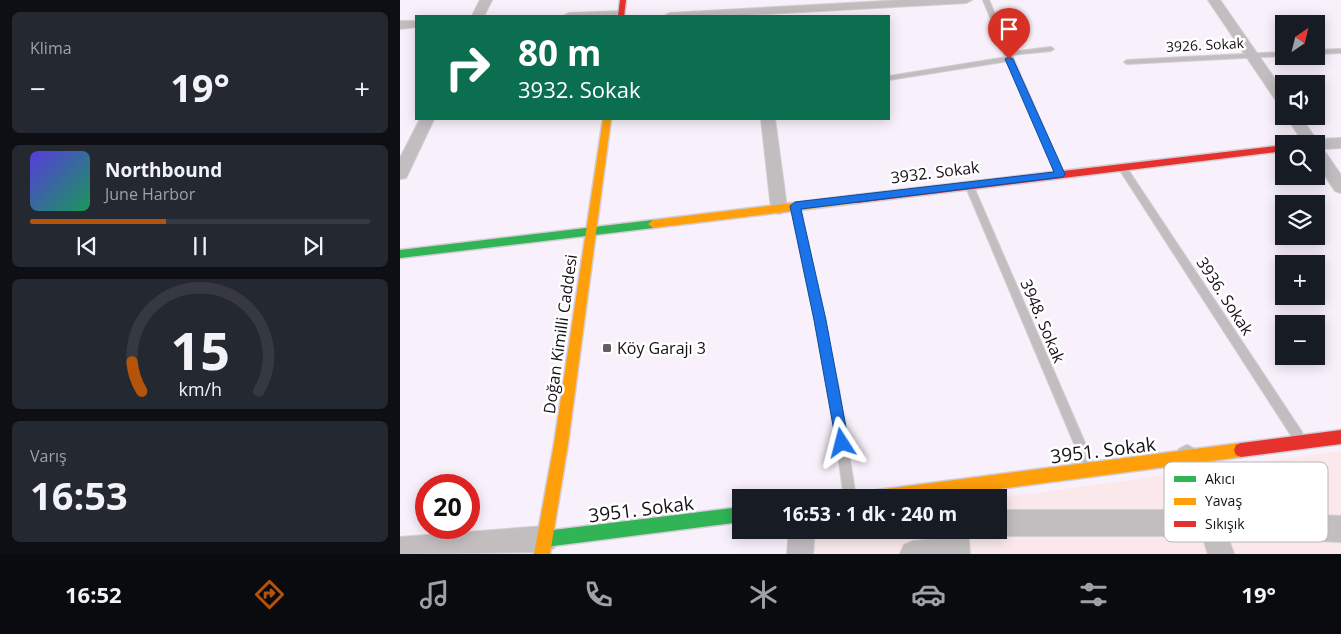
<!DOCTYPE html>
<html lang="tr">
<meta charset="utf-8">
<style>
body{margin:0;font-family:"Open Sans",sans-serif;background:#242831;color:#f1f3f6;height:100vh;display:flex;flex-direction:column;font-size:19px;white-space:nowrap}
*{box-sizing:border-box;margin:0}
p{font-size:16px;color:#9ea1a6}
.icon{flex:none;width:28px;height:28px;fill:none;stroke:currentColor;stroke-width:2;stroke-linecap:round;stroke-linejoin:round}
.map{position:relative;flex:1;overflow:hidden}
.details{display:flex;flex-direction:column;gap:12px;padding:12px;background:#0d0f14;width:400px}
.details>*{flex:none}
.banner{position:absolute;left:15px;top:15px;width:475px;height:105px;border-radius:0px;box-shadow:0 2px 12px #0003;background:#0b6e4f;color:#fff;overflow:hidden}
.needle{width:32px;rotate:35deg}
.buttons{position:absolute;left:875px;top:15px;display:grid;gap:10px}
.buttons a{display:grid;place-items:center;width:50px;height:50px;border-radius:0px;background:#171b24;box-shadow:0 2px 12px #0003;font-size:25px}
.speed{position:absolute;left:15px;top:474px;display:flex;gap:10px;font-size:25px;font-weight:700;text-align:center}
.speed>*{display:grid;place-content:center;width:65px;height:65px;border-radius:50%;background:#171b24;box-shadow:0 2px 12px #0003;line-height:1}
.speed .limit{border:8px solid #d22;background:#fff;color:#111}
.pin{position:absolute;display:grid;place-items:center;width:42px;height:42px;color:#fff;margin:-51px -21px;border-radius:50% 50% 50% 0;rotate:-45deg;box-shadow:0 0 5px #0007}
.pin .icon{rotate:45deg}
.me{position:absolute;width:55px;margin:-28px;rotate:351deg;stroke-linejoin:round;filter:drop-shadow(0 0 4px #0008)}
.turn{display:flex;align-items:center;gap:18px;height:105px;padding:0 20px;font-size:22px}
.turn .icon{width:65px;height:65px;stroke-width:2.5}
.turn b{display:block;font-size:35px;line-height:42px}
.big{font-size:38px;font-weight:700;line-height:1.1}
.details .card{flex:1;display:flex;flex-direction:column;justify-content:center;gap:8px;min-width:0;padding:0 18px;border-radius:8px;background:#242831}
.details .dial{align-items:center;gap:0}
.dial svg{height:130px;overflow:visible;fill:none;stroke:#363941;stroke-width:7;stroke-linecap:round;text-anchor:middle}
.dial text{fill:#f1f3f6;stroke:none}
.song{display:flex;align-items:center;gap:15px}
.cover{width:60px;height:60px;border-radius:8px;background:linear-gradient(135deg,hsl(250 70% 55%),hsl(150 70% 35%))}
.played{height:5px;border-radius:2px;background:linear-gradient(90deg,#b45309 40%,#363941 40%)}
.keys{display:flex;justify-content:space-around;direction:ltr}
.heat{display:flex;justify-content:space-between;align-items:center;font-size:28px;direction:ltr}
.trip{position:absolute;left:332px;top:489px;width:275px;height:50px;border-radius:0px;background:#171b24;box-shadow:0 2px 12px #0003;font-weight:700;line-height:50px;text-align:center}
.tabs{display:flex;height:80px;justify-content:space-around;align-items:center;background:#090b0e;color:#9ea1a6}
.tabs .icon{width:35px;height:35px}
.tabs .current{color:#b45309}
.tabs b{font-size:22px;color:#f1f3f6}
main{display:flex;flex:1;min-height:0}
.map>svg:first-child{display:block}
.commercial{fill:#fae8ea}
.lines{fill:none;stroke-linecap:round;stroke-linejoin:round}
.lane-casing{stroke:#d3cdd5;stroke-width:2}
.street-casing{stroke:#d3cdd5;stroke-width:2}
.fast-casing{stroke:#d3cdd5;stroke-width:3}
.slow-casing{stroke:#d3cdd5;stroke-width:3}
.jam-casing{stroke:#d3cdd5;stroke-width:3}
.lane{fill:#c2bebf;fill-rule:evenodd}
.street{fill:#c2bebf;fill-rule:evenodd}
.fast{fill:#30b455;fill-rule:evenodd}
.slow{fill:#ff9f0a;fill-rule:evenodd}
.jam{fill:#e5322d;fill-rule:evenodd}
.route{fill:#1a73e8;stroke:#114b97}
.poi-dot{fill:#645e66;stroke:#fff;stroke-width:2}
.labels{text-anchor:middle;stroke-width:5;stroke-linejoin:round;paint-order:stroke}
.far-street-label{font-size:14px;fill:#151016;stroke:#fff}
.street-label{font-size:16px;fill:#151016;stroke:#fff}
.poi-label{font-size:16px;fill:#151016;stroke:#fff;text-anchor:start}
.near-street-label{font-size:19px;fill:#151016;stroke:#fff}
.key{fill:#fff;stroke:#b9b7b9;stroke-width:1}
.key-label{font-size:14px;fill:#151016}
</style>
<main>
<section class="details">
<div class="card"><p>Klima</p>
<div class="heat"><a>−</a><b class="big">19°</b><a>+</a></div>
</div>
<div class="card">
<div class="song"><i class="cover"></i><div><b>Northbound</b><p>June Harbor</p></div></div>
<div class="played"></div>
<div class="keys"><svg class="icon" aria-label="previous" viewBox="0 0 24 24"><path d="M18 5L8 12l10 7zM5 5v14"/></svg><svg class="icon" aria-label="pause" viewBox="0 0 24 24"><path d="M8 5v14M16 5v14"/></svg><svg class="icon" aria-label="next" viewBox="0 0 24 24"><path d="M6 5l10 7-10 7zM19 5v14"/></svg></div>
</div>
<div class="card dial"><svg viewBox="0 0 100 80">
<path d="M14 69A42 42 0 1 1 86 69"/>
<path d="M14 69A42 42 0 0 1 8 51" stroke="#b45309"/>
<text x="50" y="56" font-size="32" font-weight="700">15</text>
<text x="50" y="72" font-size="11">km/h</text>
</svg></div>
<div class="card"><p>Varış</p><b class="big">16:53</b></div>
</section>
<div class="map">
<svg width="941" height="554" viewBox="0 0 941 554">
<rect width="100%" height="100%" fill="#f8f0fa"/>
<path class="commercial" d="M 941,451 L 941,554 L 413,554 L 415,530 L 599,530 L 599,498 Z"/>
<g class="lines">
<g class="lane-casing">
<g id="lane">
<path d="M 583,0 L 589,0 L 611,52 L 651,47 L 654,49 L 651,51 L 612,55 L 664,174 L 663,176 L 660,177 L 656,174 L 609,61 L 489,80 L 489,76 L 607,57 L 604,54 L 605,53 Z"/>
<path d="M 941,49 L 941,53 L 916,54 L 916,50 Z"/>
<path d="M 884,52 L 884,56 L 727,64 L 724,62 L 727,60 Z"/>
<path d="M 719,165 L 725,165 L 902,432 L 903,436 L 902,440 L 898,441 L 894,440 L 719,169 Z"/>
<path d="M 569,182 L 573,185 L 692,459 L 694,463 L 692,467 L 688,469 L 684,467 L 565,185 Z"/>
<path d="M 395,203 L 399,206 L 439,389 L 456,498 L 444,498 L 429,389 L 391,206 Z"/>
</g>
</g>
<g class="street-casing">
<g id="street">
<path d="M 80,0 L 92,0 L 84,16 L 72,16 Z"/>
<path d="M 503,0 L 572,0 L 566,3 L 329,16 L 264,16 L 270,13 Z"/>
<path d="M 808,0 L 820,0 L 884,92 L 884,106 L 879,105 Z"/>
<path d="M 221,11 L 225,12 L 225,16 L 163,16 L 169,13 Z"/>
<path d="M 0,21 L 16,21 L 16,27 L 0,29 Z"/>
<path d="M 886,116 L 900,116 L 916,139 L 941,138 L 941,148 L 923,149 L 941,175 L 941,193 L 935,191 L 916,162 L 916,144 L 904,144 Z"/>
<path d="M 20,119 L 34,119 L 8,174 L 6,178 L 0,179 L 0,158 Z"/>
<path d="M 361,119 L 375,119 L 387,208 L 385,212 L 379,214 L 373,212 L 371,208 Z"/>
<path d="M 787,445 L 795,449 L 818,511 L 941,516 L 941,542 L 828,537 L 834,554 L 808,554 L 802,536 L 599,536 L 590,532 L 589,530 L 599,530 L 599,510 L 793,510 L 775,457 L 779,449 Z"/>
<path d="M 145,526 L 154,530 L 158,539 L 154,548 L 145,552 L 0,554 L 0,537 Z"/>
<path d="M 389,530 L 415,530 L 413,554 L 387,554 Z"/>
<path d="M 542,530 L 568,530 L 570,554 L 500,554 L 504,545 L 513,541 L 543,538 Z"/>
</g>
</g>
<g class="fast-casing">
<g id="fast">
<path d="M 253,220 L 258,224 L 253,228 L 0,258 L 0,250 Z"/>
<path d="M 341,507 L 341,522 L 145,547 L 140,544 L 137,539 L 140,534 L 145,531 Z"/>
</g>
</g>
<g class="slow-casing">
<g id="slow">
<path d="M 203,119 L 211,119 L 168,444 L 150,554 L 134,554 L 154,444 Z"/>
<path d="M 457,195 L 462,199 L 457,203 L 253,228 L 248,224 L 253,220 Z"/>
<path d="M 841,443 L 846,445 L 848,450 L 846,455 L 841,457 L 531,498 L 463,498 L 465,493 L 470,491 Z"/>
</g>
</g>
<g class="jam-casing">
<g id="jam">
<path d="M 220,0 L 226,0 L 224,16 L 218,16 Z"/>
<path d="M 884,145 L 884,151 L 457,203 L 452,199 L 457,195 Z"/>
<path d="M 941,430 L 941,444 L 841,457 L 836,455 L 834,450 L 836,445 L 841,443 Z"/>
</g>
</g>
<use href="#lane" class="lane"/>
<use href="#street" class="street"/>
<use href="#fast" class="fast"/>
<use href="#slow" class="slow"/>
<use href="#jam" class="jam"/>
</g>
<path class="route" d="M 609,57 L 613,59 L 665,174 L 663,177 L 401,209 L 426,320 L 449,443 L 447,448 L 442,450 L 437,448 L 414,320 L 390,206 L 395,202 L 654,172 L 605,59 Z"/>
<rect class="poi-dot" x="202" y="343" width="10" height="10" rx="2.5"/>
<g class="labels">
<g class="far-street-label">
<text transform="translate(805 45) rotate(-3)" y="5">3926. Sokak</text>
</g>
<g class="street-label">
<text transform="translate(535 172) rotate(-7)" y="6">3932. Sokak</text>
<text transform="translate(825 296) rotate(57)" y="6">3936. Sokak</text>
<text transform="translate(643 321) rotate(67)" y="6">3948. Sokak</text>
<text transform="translate(160 334) rotate(-82)" y="6">Doğan Kimilli Caddesi</text>
</g>
<g class="poi-label">
<text x="217" y="354">Köy Garajı 3</text>
</g>
<g class="near-street-label">
<text transform="translate(703 450) rotate(-7)" y="7">3951. Sokak</text>
<text transform="translate(241 509) rotate(-7)" y="7">3951. Sokak</text>
</g>
</g>
<rect x="764" y="462" width="164" height="80" rx="8" class="key"/>
<rect x="774" y="476" width="22" height="6" fill="#30b455"/>
<rect x="774" y="498" width="22" height="7" fill="#ff9f0a"/>
<rect x="774" y="521" width="22" height="6" fill="#e5322d"/>
<g class="key-label">
<text x="805" y="484">Akıcı</text>
<text x="805" y="506">Yavaş</text>
<text x="805" y="529">Sıkışık</text>
</g>
</svg>
<div class="buttons">
<a><svg class="needle" viewBox="-14 -14 28 28"><path d="M0-13l5 13h-10z" fill="#e53935"/><path d="M0 13l5-13h-10z" fill="#9ea1a6"/></svg></a>
<a><svg class="icon" aria-label="sound" viewBox="0 0 24 24"><path d="M4 9h4l5-4v14l-5-4H4zM17 9q2 3 0 6"/></svg></a>
<a><svg class="icon" aria-label="search" viewBox="0 0 24 24"><circle cx="10" cy="10" r="6"/><path d="M15 15l6 6"/></svg></a>
<a><svg class="icon" aria-label="layers" viewBox="0 0 24 24"><path d="M12 4l9 5-9 5-9-5zM3 14l9 5 9-5"/></svg></a>
<a>+</a>
<a>−</a>
</div>
<div class="speed"><div class="limit">20</div></div>
<div class="pin" style="left:609px;top:59px;background:#d93025"><svg class="icon" aria-label="arrive" viewBox="0 0 24 24"><path d="M6 21V4h12l-3 4 3 4H6"/></svg></div>
<svg class="me" style="left:442px;top:443px" viewBox="-20 -20 40 40"><path d="M0-17L14 15 0 8-14 15z" fill="#1a73e8" stroke="#fff" stroke-width="4"/></svg>
<div class="trip">16:53 · 1 dk · 240 m</div>
<div class="banner">
<div class="turn"><svg class="icon" aria-label="right" viewBox="0 0 24 24"><path d="M7 20v-9h11M14 6l5 5-5 5"/></svg><div><b>80 m</b>3932. Sokak</div></div>
</div>
</div>
</main>
<nav class="tabs">
<b>16:52</b>
<svg class="icon current" aria-label="directions" viewBox="0 0 24 24"><path d="M12 3l9 9-9 9-9-9zM9 14v-3h6M13 9l2 2-2 2"/></svg>
<svg class="icon" aria-label="music" viewBox="0 0 24 24"><path d="M9 18V5l10-2v13"/><circle cx="6" cy="18" r="3"/><circle cx="16" cy="16" r="3"/></svg>
<svg class="icon" aria-label="phone" viewBox="0 0 24 24"><path d="M5 4h4l2 5-3 2q2 4 5 5l2-3 5 2v4C11 20 4 13 5 4z"/></svg>
<svg class="icon" aria-label="climate" viewBox="0 0 24 24"><path d="M12 3v18M4 7l16 10M4 17L20 7"/></svg>
<svg class="icon" aria-label="car" viewBox="0 0 24 24"><path d="M5 17H2v-5l4-1 3-4h7l3 4 3 1v5h-3M9 17h6M6 11h13"/><circle cx="7" cy="17" r="2"/><circle cx="17" cy="17" r="2"/></svg>
<svg class="icon" aria-label="filters" viewBox="0 0 24 24"><path d="M4 7h16M4 17h16"/><circle cx="9" cy="7" r="2"/><circle cx="15" cy="17" r="2"/></svg>
<b>19°</b>
</nav>
